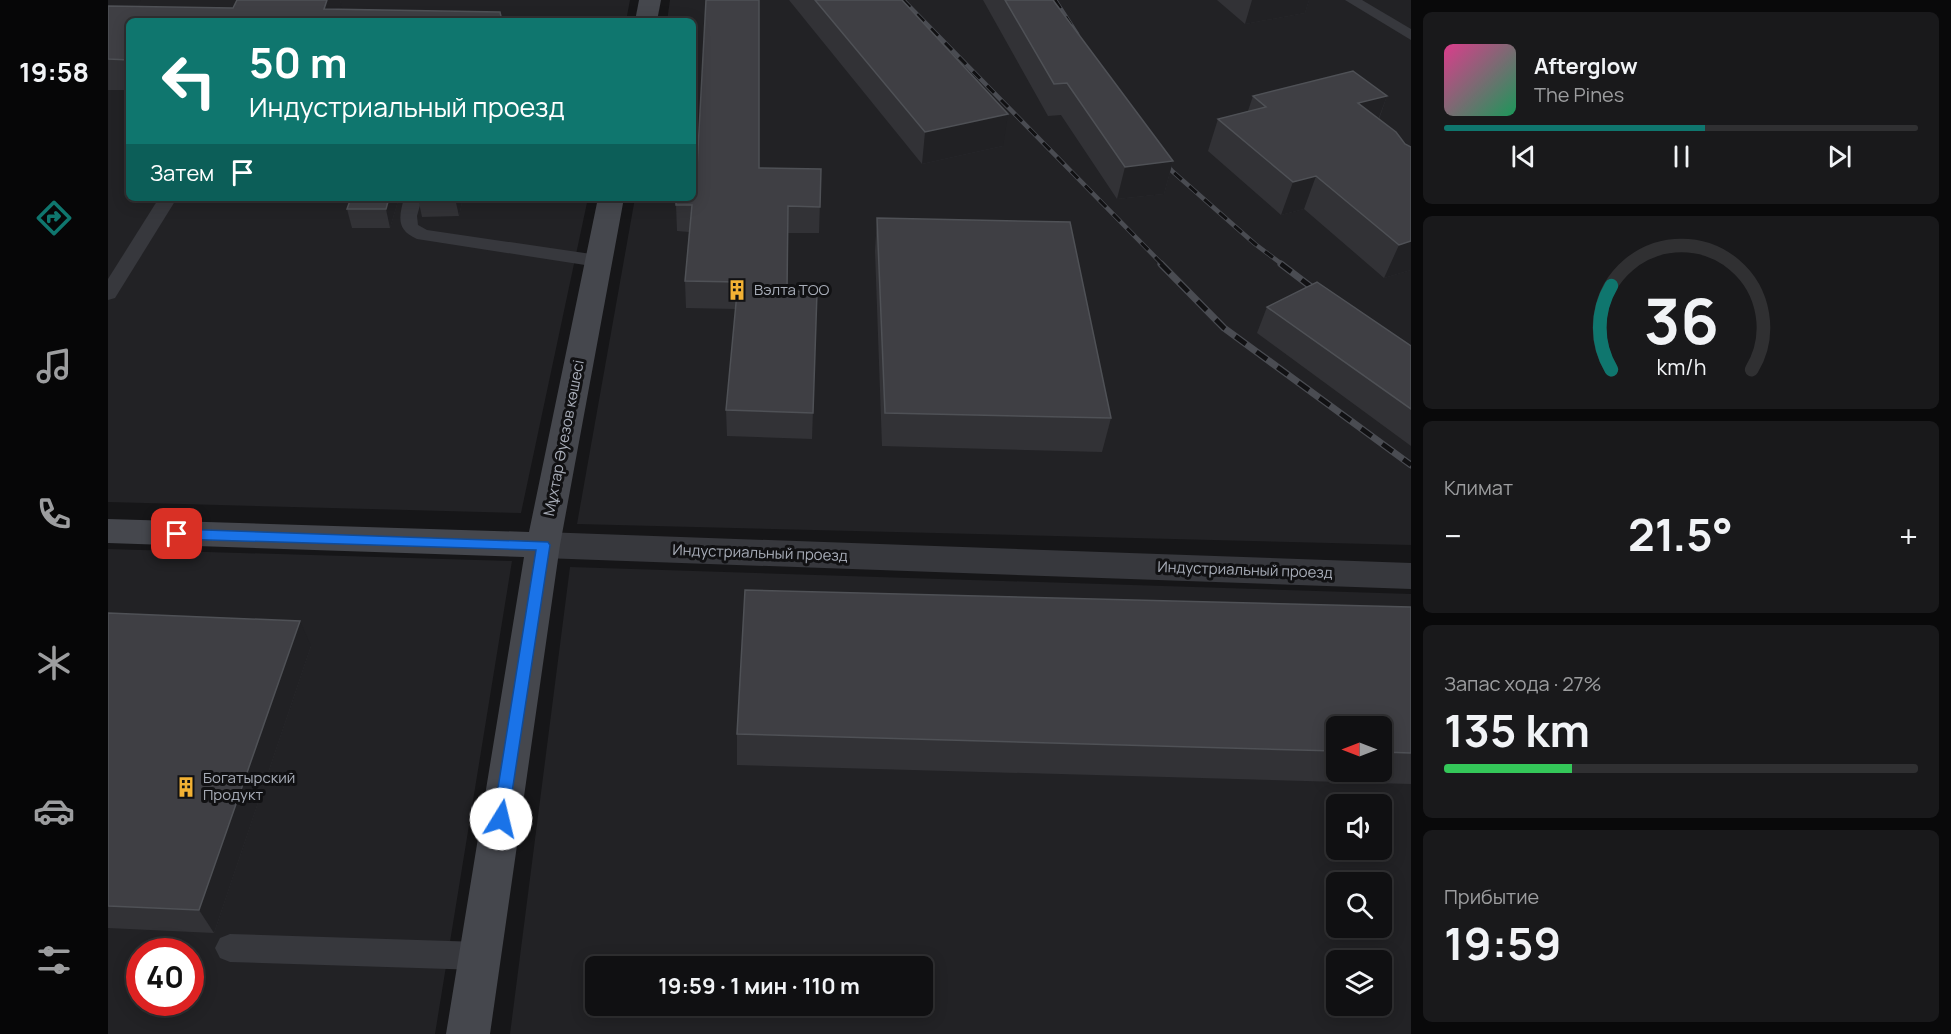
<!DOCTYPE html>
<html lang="ru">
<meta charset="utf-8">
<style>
body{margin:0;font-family:Manrope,sans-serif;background:#19191b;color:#f1f3f6;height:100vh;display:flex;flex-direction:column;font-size:22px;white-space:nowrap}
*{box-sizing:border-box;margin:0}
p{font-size:20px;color:#9c9d9f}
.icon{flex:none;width:33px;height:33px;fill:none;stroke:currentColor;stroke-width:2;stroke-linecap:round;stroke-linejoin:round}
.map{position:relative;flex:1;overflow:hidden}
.panel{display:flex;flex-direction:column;gap:12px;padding:12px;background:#09090a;width:540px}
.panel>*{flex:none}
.guide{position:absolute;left:18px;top:18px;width:570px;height:183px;border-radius:9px;box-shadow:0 3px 15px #0003,0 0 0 2px #303032;background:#0f766e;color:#fff;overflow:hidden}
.needle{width:39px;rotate:270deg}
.tools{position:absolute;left:1218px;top:716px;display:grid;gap:12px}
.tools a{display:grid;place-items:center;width:66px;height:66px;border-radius:9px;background:#101012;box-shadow:0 3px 15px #0003,0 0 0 2px #303032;font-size:30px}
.speed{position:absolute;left:18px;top:938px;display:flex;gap:12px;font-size:30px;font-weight:700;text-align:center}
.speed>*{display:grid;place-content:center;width:78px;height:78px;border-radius:50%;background:#101012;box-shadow:0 3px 15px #0003,0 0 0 2px #303032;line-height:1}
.speed .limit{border:9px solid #d22;background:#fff;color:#111}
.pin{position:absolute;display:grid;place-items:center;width:51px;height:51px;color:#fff;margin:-26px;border-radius:12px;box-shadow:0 3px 9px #0006}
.me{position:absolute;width:66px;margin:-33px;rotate:9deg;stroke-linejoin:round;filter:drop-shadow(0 0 4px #0008)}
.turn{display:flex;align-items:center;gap:21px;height:126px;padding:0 24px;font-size:27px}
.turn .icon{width:78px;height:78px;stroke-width:2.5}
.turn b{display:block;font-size:42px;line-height:51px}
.then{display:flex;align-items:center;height:57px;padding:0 24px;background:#0003;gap:12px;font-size:22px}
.big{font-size:45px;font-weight:700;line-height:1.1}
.panel .widget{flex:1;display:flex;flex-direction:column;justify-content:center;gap:9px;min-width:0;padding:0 21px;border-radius:9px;background:#19191b}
.panel .dial{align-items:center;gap:0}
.dial svg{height:156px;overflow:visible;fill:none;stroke:#303032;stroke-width:7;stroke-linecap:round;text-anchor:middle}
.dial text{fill:#f1f3f6;stroke:none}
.song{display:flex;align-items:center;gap:18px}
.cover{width:72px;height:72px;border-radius:9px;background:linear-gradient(135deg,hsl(330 70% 55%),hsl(150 70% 35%))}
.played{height:6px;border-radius:3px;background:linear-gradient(90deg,#0f766e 55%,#303032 55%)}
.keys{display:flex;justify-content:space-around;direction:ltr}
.heat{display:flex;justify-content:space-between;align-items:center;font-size:33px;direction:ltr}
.charge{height:9px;border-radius:4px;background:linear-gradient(90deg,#34c759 27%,#303032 0)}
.trip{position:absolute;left:477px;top:956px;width:348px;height:60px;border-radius:9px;background:#101012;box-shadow:0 3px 15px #0003,0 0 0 2px #303032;font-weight:700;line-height:60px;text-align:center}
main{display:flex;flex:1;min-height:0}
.tab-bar{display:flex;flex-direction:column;width:108px;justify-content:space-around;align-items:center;background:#060607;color:#9c9d9f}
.tab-bar .icon{width:42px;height:42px}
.tab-bar .current{color:#0f766e}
.tab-bar b{font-size:27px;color:#f1f3f6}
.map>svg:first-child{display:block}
.built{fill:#222225;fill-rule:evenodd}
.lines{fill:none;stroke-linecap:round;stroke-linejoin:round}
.lane{fill:#37383d;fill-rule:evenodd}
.street{fill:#37383d;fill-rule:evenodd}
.secondary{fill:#45474d;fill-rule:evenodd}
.rail-far1-casing{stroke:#4a4c52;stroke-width:4.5}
.rail-casing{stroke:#4a4c52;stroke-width:7}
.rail-far1{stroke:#111113;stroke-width:3;stroke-dasharray:10;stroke-linecap:butt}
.rail{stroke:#111113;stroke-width:4.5;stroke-dasharray:13;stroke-linecap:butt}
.wall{fill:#323236;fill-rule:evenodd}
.shaded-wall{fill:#212124}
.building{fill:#3f3f44;stroke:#4f5156;stroke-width:1.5}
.route{fill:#1a73e8;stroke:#114b97;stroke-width:1.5}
.labels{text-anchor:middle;stroke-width:6;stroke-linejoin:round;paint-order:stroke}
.poi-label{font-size:15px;fill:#a8adb8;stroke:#111113;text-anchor:start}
.street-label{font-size:15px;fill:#a8adb8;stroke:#111113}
</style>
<main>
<nav class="tab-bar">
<b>19:58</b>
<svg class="icon current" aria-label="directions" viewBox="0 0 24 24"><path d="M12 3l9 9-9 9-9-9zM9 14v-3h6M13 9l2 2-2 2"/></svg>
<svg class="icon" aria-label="music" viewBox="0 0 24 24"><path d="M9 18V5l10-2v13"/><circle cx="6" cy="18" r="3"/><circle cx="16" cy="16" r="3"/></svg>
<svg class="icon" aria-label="phone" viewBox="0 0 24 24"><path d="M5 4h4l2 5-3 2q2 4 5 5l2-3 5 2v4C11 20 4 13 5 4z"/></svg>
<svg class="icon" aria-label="climate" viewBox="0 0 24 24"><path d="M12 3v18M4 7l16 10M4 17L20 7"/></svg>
<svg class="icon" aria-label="car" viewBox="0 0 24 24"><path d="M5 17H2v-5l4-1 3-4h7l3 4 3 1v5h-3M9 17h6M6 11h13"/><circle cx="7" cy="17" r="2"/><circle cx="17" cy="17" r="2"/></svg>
<svg class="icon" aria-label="filters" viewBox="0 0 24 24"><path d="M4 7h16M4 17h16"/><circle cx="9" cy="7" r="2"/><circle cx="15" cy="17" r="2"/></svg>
</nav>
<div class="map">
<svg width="1303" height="1034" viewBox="0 0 1303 1034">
<rect width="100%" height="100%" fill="#161618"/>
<g class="built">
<path d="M 0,0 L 522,0 L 518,21 L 21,21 L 21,198 L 480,198 L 413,513 L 0,502 Z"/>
<path d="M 562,0 L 1303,0 L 1303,545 L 469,524 L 527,198 L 585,198 L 585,21 L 559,21 Z"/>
<path d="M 0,549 L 404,561 L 327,1034 L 0,1034 ZM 32,951 L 82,951 L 82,1002 L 32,1002 Z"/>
<path d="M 462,567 L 1303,594 L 1303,1034 L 402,1034 ZM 1228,726 L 1274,726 L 1274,771 L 1228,771 ZM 1228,804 L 1274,804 L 1274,849 L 1228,849 ZM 1228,882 L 1274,882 L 1274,927 L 1228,927 ZM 1228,960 L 1274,960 L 1274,1005 L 1228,1005 ZM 488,966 L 814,966 L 814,1005 L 488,1005 Z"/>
</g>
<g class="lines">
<g class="lane">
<path d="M 1237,0 L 1254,0 L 1303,29 L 1303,40 Z"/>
<path d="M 51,198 L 69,198 L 7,298 L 0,300 L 0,279 Z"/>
<path d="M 296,198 L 314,198 L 309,216 L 310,225 L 319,230 L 490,255 L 497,257 L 499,261 L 497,265 L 490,267 L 309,239 C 288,230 291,217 296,198 Z"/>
<path d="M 122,934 L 372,942 L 382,946 L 387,956 L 382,966 L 372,970 L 122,962 L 112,958 L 107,948 L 112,938 Z"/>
</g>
<path class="street" d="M 435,532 L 1303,563 L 1303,589 L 435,558 L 423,554 L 418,545 L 423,536 Z"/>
<g class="secondary">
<path d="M 531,0 L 553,0 L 549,21 L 527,21 Z"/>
<path d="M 490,198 L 516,198 L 452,545 L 382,1034 L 338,1034 L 416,557 L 0,543 L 0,519 L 421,532 Z"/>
</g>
<g class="rail-far1-casing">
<g id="rail-far1">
<path d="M 795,0 L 1055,265"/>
<path d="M 947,0 L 969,34"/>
<path d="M 1053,158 L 1064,171 L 1147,244 L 1175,265"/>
</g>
</g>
<g class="rail-casing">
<g id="rail">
<path d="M 1053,264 L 1116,328 L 1303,465"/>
<path d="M 1173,264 L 1215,296"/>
</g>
</g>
<use href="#rail-far1" class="rail-far1"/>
<use href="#rail" class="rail"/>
</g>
<g class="wall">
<path d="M 0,0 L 28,7 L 125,8 L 129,0 L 232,0 L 234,9 L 21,21 L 21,90 L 0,90 Z"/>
<path d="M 681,0 L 794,0 L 895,146 L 814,164 Z"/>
<path d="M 875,0 L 945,0 L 1065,161 L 1056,194 L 1009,199 L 953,115 L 940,116 Z"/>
<path d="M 1109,0 L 1201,0 L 1197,13 L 1137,24 Z"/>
<path d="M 1145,96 L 1279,96 L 1271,119 L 1303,270 L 1276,278 L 1196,209 L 1173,215 L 1100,151 L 1110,119 L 1140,111 Z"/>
<path d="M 713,169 L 711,233 L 680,233 L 679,291 L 709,292 L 704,439 L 619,436 L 618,410 L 628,309 L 578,308 L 577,281 L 581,232 L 569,231 L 568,205 Z"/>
<path d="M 243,198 L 291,198 L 282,228 L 244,228 L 239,209 Z"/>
<path d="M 310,198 L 355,198 L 351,216 L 314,217 Z"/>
<path d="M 769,218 L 1003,418 L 994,452 L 774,446 L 767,251 Z"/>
<path d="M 1159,307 L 1303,346 L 1303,446 L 1149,333 Z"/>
<path d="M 1303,607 L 1303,784 L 629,765 L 629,734 ZM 1228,726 L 1274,726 L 1274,771 L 1228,771 Z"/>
<path d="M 0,613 L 203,646 L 106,933 L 0,928 Z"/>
</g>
<g class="shaded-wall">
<path d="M 0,0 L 33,0 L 6,37 L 0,22 Z"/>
<path d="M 219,0 L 232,0 L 235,11 L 216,9 Z"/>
<path d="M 1144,0 L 1201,0 L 1197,13 L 1137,24 Z"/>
<path d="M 1279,96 L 1267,128 L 1250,103 Z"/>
<path d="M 900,114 L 895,146 L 814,164 L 817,132 Z"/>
<path d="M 1065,161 L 1056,194 L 1009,199 L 1017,167 Z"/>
<path d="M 1208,176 L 1196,209 L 1173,215 L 1185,182 Z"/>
<path d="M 281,198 L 291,198 L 282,228 L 278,209 Z"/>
<path d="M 347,198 L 355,198 L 351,216 Z"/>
<path d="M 1303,241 L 1303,270 L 1276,278 L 1291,245 Z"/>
<path d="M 192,621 L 203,646 L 106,933 L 91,910 Z"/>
</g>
<g class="building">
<path d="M 129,0 L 219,0 L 216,9 L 392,12 L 394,21 L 21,21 L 21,60 L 0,59 L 0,6 L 125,8 Z"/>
<path d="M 598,0 L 651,0 L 651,168 L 713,169 L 712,207 L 680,206 L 679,291 L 709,292 L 705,413 L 618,410 L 630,282 L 577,281 L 584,205 L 568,205 L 568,198 L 585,198 L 585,168 L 589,168 Z"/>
<path d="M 707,0 L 794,0 L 900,114 L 817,132 Z"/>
<path d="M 897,0 L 945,0 L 1065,161 L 1017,167 L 959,83 L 946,84 Z"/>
<path d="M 1245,71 L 1279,96 L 1250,103 L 1288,132 L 1297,144 L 1303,147 L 1303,241 L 1291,245 L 1208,176 L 1185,182 L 1110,119 L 1158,107 L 1145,96 Z"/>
<path d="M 243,198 L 281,198 L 278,209 L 239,209 Z"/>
<path d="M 769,218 L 962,222 L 1003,418 L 777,413 Z"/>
<path d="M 1209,282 L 1303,346 L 1303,409 L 1159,307 Z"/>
<path d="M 637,590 L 1303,607 L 1303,753 L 1274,752 L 1274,726 L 1228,726 L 1228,751 L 629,734 Z"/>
<path d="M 0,613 L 192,621 L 91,910 L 0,906 Z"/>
</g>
<path class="route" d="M 69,529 L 440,542 L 442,545 L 399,825 L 393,827 L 387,825 L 385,819 L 428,550 L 69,539 L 62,534 Z"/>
<defs>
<g id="building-bare" transform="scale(1.62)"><path d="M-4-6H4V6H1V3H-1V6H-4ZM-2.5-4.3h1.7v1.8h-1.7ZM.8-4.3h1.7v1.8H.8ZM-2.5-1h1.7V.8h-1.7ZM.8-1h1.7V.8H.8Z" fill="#f2b134" stroke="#111113" stroke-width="2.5" paint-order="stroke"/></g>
</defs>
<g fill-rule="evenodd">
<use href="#building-bare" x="629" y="290"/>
<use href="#building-bare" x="78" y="787"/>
</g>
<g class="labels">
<g class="poi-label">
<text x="646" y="295">Вэлта ТОО</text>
<text x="95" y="783">Богатырский<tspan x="95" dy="17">Продукт</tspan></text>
</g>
<g class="street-label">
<text transform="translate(456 438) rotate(-79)" y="5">Мұхтар Әуезов көшесі</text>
<text transform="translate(652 553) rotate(2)" y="5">Индустриальный проезд</text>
<text transform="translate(1137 570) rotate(2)" y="5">Индустриальный проезд</text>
</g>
</g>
</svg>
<div class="tools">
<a><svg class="needle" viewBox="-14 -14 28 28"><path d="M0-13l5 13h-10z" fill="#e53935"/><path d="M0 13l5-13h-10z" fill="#9c9d9f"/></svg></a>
<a><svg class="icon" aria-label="sound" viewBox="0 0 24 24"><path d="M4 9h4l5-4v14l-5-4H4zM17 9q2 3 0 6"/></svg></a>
<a><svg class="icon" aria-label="search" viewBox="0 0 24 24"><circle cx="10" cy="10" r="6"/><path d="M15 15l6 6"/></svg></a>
<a><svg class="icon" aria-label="layers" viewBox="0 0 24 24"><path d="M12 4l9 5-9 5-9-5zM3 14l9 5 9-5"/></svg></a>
</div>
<div class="speed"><div class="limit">40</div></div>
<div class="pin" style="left:69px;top:534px;background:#d93025"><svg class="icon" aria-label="arrive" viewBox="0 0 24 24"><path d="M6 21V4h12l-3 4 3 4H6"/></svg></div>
<svg class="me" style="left:393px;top:819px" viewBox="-20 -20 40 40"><circle r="19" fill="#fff"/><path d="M0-13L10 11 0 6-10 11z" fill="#1a73e8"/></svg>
<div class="trip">19:59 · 1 мин · 110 m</div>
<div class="guide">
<div class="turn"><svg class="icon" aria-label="left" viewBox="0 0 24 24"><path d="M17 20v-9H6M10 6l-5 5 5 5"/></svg><div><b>50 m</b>Индустриальный проезд</div></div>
<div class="then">Затем<svg class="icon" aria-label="arrive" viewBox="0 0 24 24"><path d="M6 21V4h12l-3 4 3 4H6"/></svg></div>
</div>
</div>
<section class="panel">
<div class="widget">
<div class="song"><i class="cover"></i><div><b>Afterglow</b><p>The Pines</p></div></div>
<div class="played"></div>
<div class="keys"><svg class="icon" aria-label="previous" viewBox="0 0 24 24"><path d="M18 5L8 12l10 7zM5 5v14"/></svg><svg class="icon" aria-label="pause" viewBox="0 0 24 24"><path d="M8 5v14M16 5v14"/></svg><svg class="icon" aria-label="next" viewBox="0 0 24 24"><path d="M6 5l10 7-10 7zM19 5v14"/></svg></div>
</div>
<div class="widget dial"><svg viewBox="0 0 100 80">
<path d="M14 69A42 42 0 1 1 86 69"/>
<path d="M14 69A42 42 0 0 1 14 26" stroke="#0f766e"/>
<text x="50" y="56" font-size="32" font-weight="700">36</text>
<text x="50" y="72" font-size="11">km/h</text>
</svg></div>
<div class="widget"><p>Климат</p>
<div class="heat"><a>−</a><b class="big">21.5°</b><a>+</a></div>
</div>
<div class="widget"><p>Запас хода · 27%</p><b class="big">135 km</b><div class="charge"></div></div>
<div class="widget"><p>Прибытие</p><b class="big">19:59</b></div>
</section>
</main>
